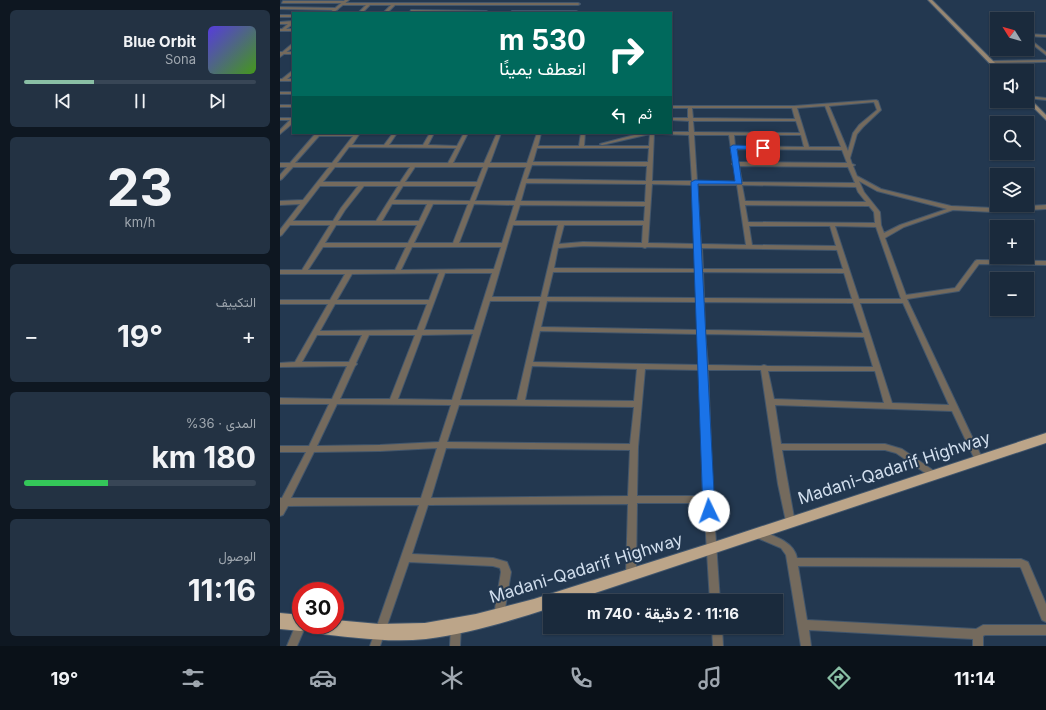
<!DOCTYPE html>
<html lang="ar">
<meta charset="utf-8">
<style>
body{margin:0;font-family:Inter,Vazirmatn,sans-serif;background:#233243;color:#f1f3f6;direction:rtl;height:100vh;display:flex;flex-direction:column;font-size:15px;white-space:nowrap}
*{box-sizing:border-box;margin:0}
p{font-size:13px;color:#9fa7af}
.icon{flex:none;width:22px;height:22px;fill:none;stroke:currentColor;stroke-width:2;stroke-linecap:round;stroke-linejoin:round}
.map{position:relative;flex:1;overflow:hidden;direction:ltr}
.side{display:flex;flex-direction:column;gap:10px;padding:10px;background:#0e1721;width:280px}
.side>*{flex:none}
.top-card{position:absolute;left:12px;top:12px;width:380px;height:122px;border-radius:0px;box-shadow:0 1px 3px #0004,0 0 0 1px #384656;direction:rtl;background:#00695c;color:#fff;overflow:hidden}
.needle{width:26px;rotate:307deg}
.tools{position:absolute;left:710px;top:12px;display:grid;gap:8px}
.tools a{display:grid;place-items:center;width:44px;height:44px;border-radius:0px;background:#1a2a3c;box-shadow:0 1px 3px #0004,0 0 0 1px #384656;font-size:20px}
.speed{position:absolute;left:12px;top:582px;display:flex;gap:8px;font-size:20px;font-weight:700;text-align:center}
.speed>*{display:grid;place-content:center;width:52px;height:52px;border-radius:50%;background:#1a2a3c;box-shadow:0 1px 3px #0004,0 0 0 1px #384656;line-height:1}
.speed .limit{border:6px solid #d22;background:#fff;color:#111}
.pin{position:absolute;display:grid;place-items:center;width:34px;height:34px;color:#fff;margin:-17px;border-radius:8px;box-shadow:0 2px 6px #0006}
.me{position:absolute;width:44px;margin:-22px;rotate:357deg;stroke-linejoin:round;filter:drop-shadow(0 0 3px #0008)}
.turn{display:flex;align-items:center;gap:14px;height:84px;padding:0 20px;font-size:18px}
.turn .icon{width:52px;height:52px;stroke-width:2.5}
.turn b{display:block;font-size:28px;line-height:34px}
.then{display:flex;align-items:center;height:38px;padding:0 20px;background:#0003;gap:8px;font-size:15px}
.big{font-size:30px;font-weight:700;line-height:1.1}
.side .widget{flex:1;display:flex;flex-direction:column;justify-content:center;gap:6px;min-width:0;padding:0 14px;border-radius:6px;background:#233243}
.side .dial{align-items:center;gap:0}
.dial b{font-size:52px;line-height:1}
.song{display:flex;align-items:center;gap:12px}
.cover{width:48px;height:48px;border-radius:6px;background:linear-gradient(135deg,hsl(250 70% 55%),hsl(100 70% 35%))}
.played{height:4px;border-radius:2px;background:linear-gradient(90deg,#8abfa5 30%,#384656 30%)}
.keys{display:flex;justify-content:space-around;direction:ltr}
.heat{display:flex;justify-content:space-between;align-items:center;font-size:22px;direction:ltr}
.charge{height:6px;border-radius:3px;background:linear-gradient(90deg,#34c759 36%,#384656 0)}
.trip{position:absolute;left:263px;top:594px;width:240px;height:40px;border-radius:0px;background:#1a2a3c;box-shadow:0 1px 3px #0004,0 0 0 1px #384656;font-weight:700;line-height:40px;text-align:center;direction:rtl}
.menu{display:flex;height:64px;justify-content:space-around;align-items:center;background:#0a1118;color:#9fa7af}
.menu .icon{width:28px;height:28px}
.menu .active{color:#8abfa5}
.menu b{font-size:18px;color:#f1f3f6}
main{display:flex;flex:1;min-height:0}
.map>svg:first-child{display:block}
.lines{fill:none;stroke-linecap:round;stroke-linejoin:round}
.minor-casing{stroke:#42566c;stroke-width:2}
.tertiary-casing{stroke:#42566c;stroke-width:2}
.secondary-casing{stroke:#42566c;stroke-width:2}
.trunk-casing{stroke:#42566c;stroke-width:2}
.minor{fill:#746a5d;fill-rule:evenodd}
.tertiary{fill:#746a5d;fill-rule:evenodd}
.secondary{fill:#968672;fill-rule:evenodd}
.trunk{fill:#bca589;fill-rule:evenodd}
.route{fill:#1a73e8;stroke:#114b97}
.labels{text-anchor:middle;stroke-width:4;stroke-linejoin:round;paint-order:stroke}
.near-street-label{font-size:17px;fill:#d2dfee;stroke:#233850}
</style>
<main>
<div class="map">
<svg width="766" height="646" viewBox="0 0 766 646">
<rect width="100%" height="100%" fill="#233850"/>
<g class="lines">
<g class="minor-casing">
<g id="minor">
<path d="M 3,1 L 64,1 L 66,2 L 64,3 L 2,3 Z"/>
<path d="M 62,3 L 298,3 L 300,4 L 298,5 L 115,5 L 107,13 L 103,13 L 111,5 L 90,5 L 82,13 L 78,13 L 86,5 L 61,5 Z"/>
<path d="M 0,7 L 56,8 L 58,9 L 56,10 L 0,9 Z"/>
<path d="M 131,10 L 206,11 L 208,12 L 206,13 L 130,12 Z"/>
<path d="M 232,11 L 296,11 L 298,12 L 296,13 L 231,13 Z"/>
<rect x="0" y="15" width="13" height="2"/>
<path d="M 13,21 L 13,24 L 6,29 L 13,29 L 13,31 L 0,31 L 0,29 L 2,29 L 8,24 L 0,24 L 0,22 Z"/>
<path d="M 747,34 L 766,35 L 766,37 L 747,36 Z"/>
<path d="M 747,37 L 766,52 L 766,55 L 747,40 Z"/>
<rect x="0" y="52" width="13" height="2"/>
<path d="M 766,60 L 766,62 L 712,63 L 710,62 L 712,61 Z"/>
<path d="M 12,71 L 13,71 L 13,74 L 7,79 L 13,79 L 13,81 L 0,81 L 0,79 L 2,79 Z"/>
<rect x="0" y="92" width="13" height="2"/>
<path d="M 747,96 L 766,98 L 766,100 L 747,98 Z"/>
<path d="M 596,100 L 598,101 L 601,110 L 583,127 L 577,134 L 570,158 L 572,164 L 575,165 L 573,166 L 577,176 L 601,189 L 671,206 L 713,208 L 766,205 L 766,209 L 713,212 L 673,210 L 624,227 L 605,238 L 626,295 L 675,288 L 695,261 L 697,260 L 766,261 L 766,265 L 699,264 L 679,291 L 627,299 L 703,460 L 702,462 L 699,463 L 696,462 L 672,411 L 495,405 L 501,444 L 605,444 L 622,449 L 657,473 L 658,475 L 657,477 L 654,478 L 651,477 L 616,453 L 605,450 L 502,450 L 515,523 L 513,526 L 510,527 L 507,526 L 498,484 L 481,370 L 428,370 L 433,499 L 440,601 L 430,601 L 424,503 L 357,503 L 356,574 L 355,577 L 351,578 L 347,577 L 346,574 L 348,504 L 148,505 L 132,554 L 213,558 L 227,562 L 231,572 L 224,615 L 223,618 L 219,620 L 215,618 L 214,615 L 221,572 L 220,568 L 213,566 L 129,562 L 100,646 L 90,646 L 139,505 L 8,506 L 3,515 L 0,516 L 0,498 L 2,498 L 26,452 L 0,452 L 0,446 L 29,446 L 49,404 L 0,404 L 0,398 L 52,399 L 67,366 L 0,367 L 0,363 L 15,362 L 48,304 L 0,304 L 0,300 L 50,300 L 65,274 L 0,274 L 0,270 L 22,270 L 50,225 L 10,225 L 2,235 L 0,236 L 0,230 L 20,204 L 0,205 L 0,201 L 23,200 L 49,167 L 13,167 L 2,179 L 0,180 L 0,175 L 7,167 L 0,167 L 0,163 L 10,163 L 36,133 L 80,133 L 72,145 L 104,145 L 113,133 L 117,133 L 109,145 L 143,145 L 150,133 L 154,133 L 148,145 L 177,146 L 184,133 L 188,133 L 173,163 L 204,163 L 217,133 L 221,133 L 210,163 L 247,163 L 257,133 L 261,133 L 258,146 L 299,146 L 301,133 L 305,133 L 304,146 L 369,146 L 370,134 L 322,145 L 320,144 L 362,133 L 374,133 L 372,181 L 412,181 L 409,135 L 382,134 L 380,133 L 391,133 L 391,132 L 409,132 L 409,121 L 391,120 L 391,118 L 408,118 L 408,108 L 391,108 L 391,106 L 514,106 ZM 594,102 L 597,110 L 579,125 L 573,133 L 568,151 L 549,106 ZM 545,106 L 561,147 L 529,147 L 517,108 ZM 412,108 L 512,108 L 515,119 L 413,118 ZM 413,121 L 516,121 L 520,133 L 414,132 ZM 414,135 L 449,135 L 453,163 L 452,164 L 454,165 L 456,182 L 417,181 ZM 454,135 L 521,135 L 524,147 L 455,146 ZM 39,136 L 73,136 L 52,163 L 15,163 ZM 69,147 L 176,148 L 168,163 L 57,163 ZM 257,148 L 369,148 L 368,162 L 253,162 ZM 456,149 L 562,150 L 567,163 L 458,162 ZM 252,165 L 367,166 L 366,181 L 247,179 ZM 459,166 L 568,167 L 575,183 L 462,182 ZM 55,167 L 130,167 L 120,182 L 43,182 ZM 135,167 L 203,167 L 197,182 L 125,182 ZM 208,167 L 246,167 L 235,201 L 195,201 ZM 579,181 L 597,191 L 667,209 L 620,225 L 604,233 L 601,225 L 600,212 L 584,192 ZM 246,183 L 366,184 L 365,202 L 241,201 ZM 372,184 L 412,185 L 415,244 L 368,243 ZM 417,185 L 457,185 L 466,245 L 421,244 ZM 462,185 L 576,187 L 578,192 L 586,202 L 465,201 ZM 40,186 L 78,186 L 61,208 L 53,221 L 13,221 ZM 84,186 L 118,186 L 96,221 L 58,221 L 65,210 ZM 123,186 L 196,186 L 190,201 L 114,200 ZM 112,204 L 147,204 L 139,221 L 102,221 ZM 153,204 L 188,204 L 173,243 L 134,243 ZM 194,204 L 234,205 L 222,243 L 179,243 ZM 240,205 L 365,206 L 364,221 L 235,221 ZM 465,205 L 589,206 L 594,212 L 595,223 L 468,222 ZM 56,225 L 137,225 L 128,243 L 45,243 ZM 233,225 L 278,225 L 261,297 L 212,297 ZM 284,225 L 363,225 L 362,243 L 303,242 L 279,244 ZM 469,226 L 550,226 L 556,246 L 472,245 ZM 555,226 L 596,227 L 621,299 L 579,299 ZM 303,246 L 362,247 L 365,248 L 367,247 L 416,248 L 417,269 L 274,268 L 278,248 ZM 43,247 L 126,247 L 115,270 L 28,270 ZM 132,247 L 221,247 L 214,269 L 121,270 ZM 422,248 L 557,250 L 563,269 L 423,269 ZM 273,272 L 417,272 L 417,298 L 267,297 ZM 423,272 L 564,273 L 572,299 L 424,298 ZM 159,273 L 149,300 L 57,300 L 72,274 ZM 165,273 L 212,273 L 194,330 L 144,330 ZM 210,301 L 260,301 L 237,400 L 180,400 ZM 267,301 L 417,302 L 417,330 L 261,327 ZM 424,302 L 573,303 L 583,333 L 425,330 ZM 580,303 L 623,303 L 669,405 L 612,403 ZM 55,304 L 147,304 L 137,330 L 40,331 ZM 260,331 L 418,334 L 420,365 L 253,362 ZM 193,334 L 172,400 L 118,399 L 142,335 ZM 425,334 L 584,337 L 593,367 L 487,366 L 484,365 L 481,366 L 428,365 ZM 37,335 L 82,335 L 69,362 L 22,362 ZM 89,335 L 135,335 L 110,399 L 60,399 L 75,366 L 77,364 L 76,363 ZM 252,366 L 357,369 L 354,401 L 245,400 ZM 365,369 L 420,370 L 423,496 L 357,496 L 358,447 ZM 488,371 L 595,371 L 604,403 L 494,399 ZM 57,404 L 171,405 L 159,442 L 100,445 L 37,446 ZM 179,405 L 354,407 L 350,444 L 167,442 ZM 157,448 L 141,498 L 11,498 L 34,452 L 100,451 ZM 166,448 L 350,450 L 348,496 L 151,498 Z"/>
<rect x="0" y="105" width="13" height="2"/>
<path d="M 0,118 L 13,118 L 13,123 L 0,134 L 0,130 L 10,120 L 0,120 Z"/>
<path d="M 478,530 C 492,535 514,541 517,558 L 741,559 L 748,562 L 766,604 L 766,622 L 762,620 L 741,568 L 740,567 L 518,566 L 527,620 L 696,629 L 703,625 L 766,625 L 766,635 L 705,635 L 703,636 L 703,646 L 693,646 L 693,639 L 529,630 L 531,646 L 521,646 L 506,555 L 501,548 L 475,537 L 473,534 L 475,531 Z"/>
<path d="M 21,620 L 21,625 L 26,625 L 17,646 L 7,646 L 17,622 Z"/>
<path d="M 176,621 L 180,623 L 181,626 L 180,646 L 170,646 L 171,626 L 172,623 Z"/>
<path d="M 432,627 L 442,627 L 443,646 L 433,646 Z"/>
</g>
</g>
<g class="tertiary-casing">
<g id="tertiary">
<path d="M 65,0 L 69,0 L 53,13 L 49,13 Z"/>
<path d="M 12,44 L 13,44 L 13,47 L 0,57 L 0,54 Z"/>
</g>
</g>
<g class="secondary-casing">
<g id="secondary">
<path d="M 648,0 L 652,0 L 723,71 L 717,71 Z"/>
<path d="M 747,96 L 766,115 L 766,120 L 747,101 Z"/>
</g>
</g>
<g class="trunk-casing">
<path id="trunk" d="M 766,433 L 766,443 L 291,601 L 270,601 L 270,608 C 230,621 188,634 146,639 C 108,643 70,637 33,633 L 26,629 L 21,631 L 0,629 L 0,613 L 21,615 L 21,625 L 55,625 L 55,620 L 99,624 L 145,623 L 196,614 L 254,599 L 431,543 Z"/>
</g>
<use href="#minor" class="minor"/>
<use href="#tertiary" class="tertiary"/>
<use href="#secondary" class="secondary"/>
<use href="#trunk" class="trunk"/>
</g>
<path class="route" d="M 453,145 L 483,146 L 486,148 L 483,150 L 457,149 L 462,184 L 418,184 L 435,511 L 433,515 L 425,515 L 423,511 L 411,182 L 415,180 L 455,181 L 450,147 Z"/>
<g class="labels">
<g class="near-street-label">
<text transform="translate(614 468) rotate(-18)" y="6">Madani-Qadarif Highway</text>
<text transform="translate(306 568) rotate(-17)" y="6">Madani-Qadarif Highway</text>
</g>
</g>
</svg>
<div class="tools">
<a><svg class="needle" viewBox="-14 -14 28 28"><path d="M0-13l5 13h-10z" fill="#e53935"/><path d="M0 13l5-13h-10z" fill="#9fa7af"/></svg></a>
<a><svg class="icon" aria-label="sound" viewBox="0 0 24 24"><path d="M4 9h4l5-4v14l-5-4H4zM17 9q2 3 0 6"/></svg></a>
<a><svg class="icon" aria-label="search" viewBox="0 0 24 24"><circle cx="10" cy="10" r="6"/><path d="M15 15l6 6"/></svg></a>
<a><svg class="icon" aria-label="layers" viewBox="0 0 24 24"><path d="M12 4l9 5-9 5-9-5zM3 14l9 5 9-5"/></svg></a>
<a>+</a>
<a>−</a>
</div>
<div class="speed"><div class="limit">30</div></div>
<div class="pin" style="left:483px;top:148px;background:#d93025"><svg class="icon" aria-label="arrive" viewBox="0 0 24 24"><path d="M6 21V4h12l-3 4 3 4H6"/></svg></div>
<svg class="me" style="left:429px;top:511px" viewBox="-20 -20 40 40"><circle r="19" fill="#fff"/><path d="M0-13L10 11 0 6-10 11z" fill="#1a73e8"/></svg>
<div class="trip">11:16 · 2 دقيقة · 740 m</div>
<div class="top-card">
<div class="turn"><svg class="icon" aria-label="right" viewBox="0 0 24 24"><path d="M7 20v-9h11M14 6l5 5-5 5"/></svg><div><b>530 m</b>انعطف يمينًا</div></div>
<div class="then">ثم<svg class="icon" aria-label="left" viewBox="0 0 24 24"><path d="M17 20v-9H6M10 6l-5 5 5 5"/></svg></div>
</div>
</div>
<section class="side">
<div class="widget">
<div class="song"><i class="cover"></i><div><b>Blue Orbit</b><p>Sona</p></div></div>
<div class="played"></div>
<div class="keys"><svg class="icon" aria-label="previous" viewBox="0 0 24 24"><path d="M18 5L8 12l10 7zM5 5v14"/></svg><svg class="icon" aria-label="pause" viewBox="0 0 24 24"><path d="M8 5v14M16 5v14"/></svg><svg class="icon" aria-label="next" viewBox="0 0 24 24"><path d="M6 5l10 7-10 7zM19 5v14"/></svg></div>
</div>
<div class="widget dial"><b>23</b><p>km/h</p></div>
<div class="widget"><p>التكييف</p>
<div class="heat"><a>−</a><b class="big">19°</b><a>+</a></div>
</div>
<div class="widget"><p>المدى · 36%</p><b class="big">180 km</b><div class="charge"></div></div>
<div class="widget"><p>الوصول</p><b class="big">11:16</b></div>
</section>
</main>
<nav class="menu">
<b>11:14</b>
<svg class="icon active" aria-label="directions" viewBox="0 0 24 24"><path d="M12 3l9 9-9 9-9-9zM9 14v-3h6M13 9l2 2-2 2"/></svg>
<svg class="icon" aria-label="music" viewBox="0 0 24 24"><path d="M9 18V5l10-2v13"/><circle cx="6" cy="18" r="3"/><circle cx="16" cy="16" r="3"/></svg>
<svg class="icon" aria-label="phone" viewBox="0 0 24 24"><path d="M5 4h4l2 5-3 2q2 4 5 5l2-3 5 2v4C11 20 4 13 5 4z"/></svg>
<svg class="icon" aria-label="climate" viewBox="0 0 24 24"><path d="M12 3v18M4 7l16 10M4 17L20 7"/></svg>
<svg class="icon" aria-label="car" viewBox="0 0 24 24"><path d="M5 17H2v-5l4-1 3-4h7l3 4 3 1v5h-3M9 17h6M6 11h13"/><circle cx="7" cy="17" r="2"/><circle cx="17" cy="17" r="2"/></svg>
<svg class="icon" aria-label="filters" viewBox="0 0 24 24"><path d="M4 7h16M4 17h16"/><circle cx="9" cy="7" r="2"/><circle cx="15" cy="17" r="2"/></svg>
<b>19°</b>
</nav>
